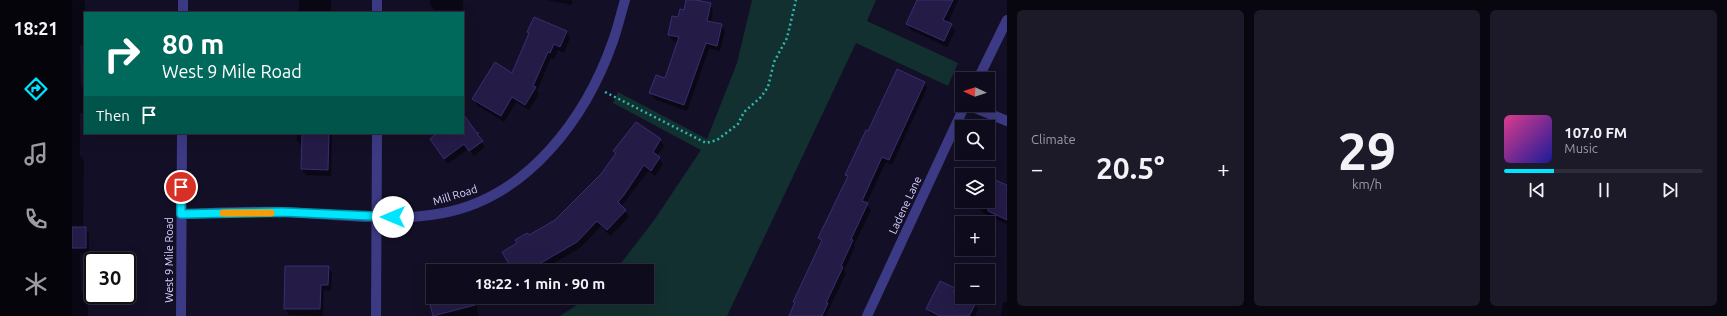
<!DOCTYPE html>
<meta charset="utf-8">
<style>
body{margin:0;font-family:Ubuntu,sans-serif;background:#1c1929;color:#f1f3f6;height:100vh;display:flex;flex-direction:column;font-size:15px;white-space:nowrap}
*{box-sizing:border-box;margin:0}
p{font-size:13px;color:#9b9ba3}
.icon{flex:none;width:22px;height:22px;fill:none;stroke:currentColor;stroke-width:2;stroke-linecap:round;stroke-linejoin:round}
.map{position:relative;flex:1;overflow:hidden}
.drawer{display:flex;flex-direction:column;gap:10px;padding:10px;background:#08060f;width:720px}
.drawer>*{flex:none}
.hud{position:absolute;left:12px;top:12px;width:380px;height:122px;border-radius:0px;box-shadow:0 4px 16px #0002,0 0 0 1px #2e2b3b;background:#00695c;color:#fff;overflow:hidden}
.needle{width:26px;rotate:273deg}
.buttons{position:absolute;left:883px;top:72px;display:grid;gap:8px}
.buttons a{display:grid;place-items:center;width:40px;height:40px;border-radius:0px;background:#0e0b1c;box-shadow:0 4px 16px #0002,0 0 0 1px #2e2b3b;font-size:20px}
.speed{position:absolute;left:12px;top:252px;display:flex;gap:8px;font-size:20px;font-weight:700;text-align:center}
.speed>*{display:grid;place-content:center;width:52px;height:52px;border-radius:50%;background:#0e0b1c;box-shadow:0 4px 16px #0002,0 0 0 1px #2e2b3b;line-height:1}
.speed .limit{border:2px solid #111;border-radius:6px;background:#fff;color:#111}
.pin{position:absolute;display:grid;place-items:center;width:34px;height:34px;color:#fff;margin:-17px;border:2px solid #fff;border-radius:50%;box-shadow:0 1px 4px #0007}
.me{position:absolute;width:44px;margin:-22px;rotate:270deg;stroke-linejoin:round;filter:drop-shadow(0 0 3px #0008)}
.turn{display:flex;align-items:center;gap:14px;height:84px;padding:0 12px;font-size:18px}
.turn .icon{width:52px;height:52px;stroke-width:2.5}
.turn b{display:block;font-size:28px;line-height:34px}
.then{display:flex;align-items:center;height:38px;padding:0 12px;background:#0003;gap:8px;font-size:15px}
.big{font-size:30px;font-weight:700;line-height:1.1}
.drawer .tile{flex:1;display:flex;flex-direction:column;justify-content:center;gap:6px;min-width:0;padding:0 14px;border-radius:6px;background:#1c1929}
.drawer .dial{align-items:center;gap:0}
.dial b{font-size:52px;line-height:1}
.song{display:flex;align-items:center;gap:12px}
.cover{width:48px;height:48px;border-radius:6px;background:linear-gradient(135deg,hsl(330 70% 55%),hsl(240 70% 35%))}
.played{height:4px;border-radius:2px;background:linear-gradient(90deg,#00e5ff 25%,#2e2b3b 25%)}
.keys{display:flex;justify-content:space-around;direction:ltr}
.heat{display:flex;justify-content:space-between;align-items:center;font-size:22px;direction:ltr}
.drawer .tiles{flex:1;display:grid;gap:10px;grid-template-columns:repeat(3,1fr)}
.trip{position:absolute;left:354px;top:264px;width:228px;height:40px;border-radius:0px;background:#0e0b1c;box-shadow:0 4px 16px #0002,0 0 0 1px #2e2b3b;font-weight:700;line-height:40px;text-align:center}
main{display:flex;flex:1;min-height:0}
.dock{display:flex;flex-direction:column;width:72px;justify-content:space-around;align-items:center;background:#06040b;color:#9b9ba3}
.dock .icon{width:28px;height:28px}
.dock .current{color:#00e5ff}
.dock b{font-size:18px;color:#f1f3f6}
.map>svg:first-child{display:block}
.green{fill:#12302f}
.shadow{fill:#0007}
.building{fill:#241b47;stroke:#3b2d73}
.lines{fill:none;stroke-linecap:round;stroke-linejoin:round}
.path{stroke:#2fb8b0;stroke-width:2.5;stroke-dasharray:2 3;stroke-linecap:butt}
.minor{stroke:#3d3a85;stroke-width:10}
.tertiary{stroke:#3d3a85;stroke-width:10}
.route-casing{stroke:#0095a6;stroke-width:10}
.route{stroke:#00e5ff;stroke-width:7}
.slow{stroke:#f59e0b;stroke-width:7}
.labels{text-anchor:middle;stroke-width:4;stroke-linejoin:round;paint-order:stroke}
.street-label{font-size:11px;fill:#d9d4ff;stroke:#130f26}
</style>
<main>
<nav class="dock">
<b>18:21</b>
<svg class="icon current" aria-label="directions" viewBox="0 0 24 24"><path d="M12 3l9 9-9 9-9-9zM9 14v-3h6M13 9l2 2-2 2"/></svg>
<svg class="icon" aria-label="music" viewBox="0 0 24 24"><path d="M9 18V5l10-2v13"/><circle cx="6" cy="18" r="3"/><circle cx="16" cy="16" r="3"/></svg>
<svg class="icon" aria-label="phone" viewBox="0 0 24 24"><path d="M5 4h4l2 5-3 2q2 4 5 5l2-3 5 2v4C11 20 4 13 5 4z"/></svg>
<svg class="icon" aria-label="climate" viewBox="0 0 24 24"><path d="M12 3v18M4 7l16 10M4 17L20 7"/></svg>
</nav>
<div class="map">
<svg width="935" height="316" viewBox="0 0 935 316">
<rect width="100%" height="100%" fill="#130f26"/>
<path class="green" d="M 680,0 L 804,0 L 795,21 L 886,63 L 876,86 L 784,43 L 655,316 L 488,316 L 517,297 L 575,297 L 575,271 L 543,271 L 583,219 L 629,150 L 541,103 L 546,92 L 635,139 L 665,63 Z"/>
<g class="shadow">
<path d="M 0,0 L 13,0 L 13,45 L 8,45 L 9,87 L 13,87 L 13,113 L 8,113 L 8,155 L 12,161 L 11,228 L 13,228 L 17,234 L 17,253 L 8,253 L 9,292 L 12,292 L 16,298 L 16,316 L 0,316 Z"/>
<rect x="227" y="0" width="32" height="13"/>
<path d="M 358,0 L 391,0 L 391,10 L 362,10 L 358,4 Z"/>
<path d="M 475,0 L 500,0 L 500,5 Z"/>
<path d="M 615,0 L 638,4 L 641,10 L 639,22 L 649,25 L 653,31 L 648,51 L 637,49 L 615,111 L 582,99 L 578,93 L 594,80 L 606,42 L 601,41 L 597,35 L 612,11 Z"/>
<path d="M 846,0 L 886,0 L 876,23 L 879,25 L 883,31 L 875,47 L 839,30 L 835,24 Z"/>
<path d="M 495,32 L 498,38 L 492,53 L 486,50 L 482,59 L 479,58 L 465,91 L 467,94 L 457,110 L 444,102 L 432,122 L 405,105 L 402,99 L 440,74 Z"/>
<path d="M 852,82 L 855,88 L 820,165 L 814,162 L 794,204 L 799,210 L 782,245 L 783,247 L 772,271 L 774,273 L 754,316 L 718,316 L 723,303 L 722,302 L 750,243 L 747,238 L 776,177 L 774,175 L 797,132 Z"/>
<path d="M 391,116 L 413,147 L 402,156 L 396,149 L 376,164 L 362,145 L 367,133 L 391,133 Z"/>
<path d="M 226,133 L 260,133 L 259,176 L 234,175 L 230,169 L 231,146 L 229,146 L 225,140 Z"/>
<path d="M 588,140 L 592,146 L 585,156 L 591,164 L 583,176 L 576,171 L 549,207 L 557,217 L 538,236 L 529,226 L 508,248 L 468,271 L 442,271 L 456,237 L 484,220 L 530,175 L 544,154 L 542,151 Z"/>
<path d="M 935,186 L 935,224 L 911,213 L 907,207 L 910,201 L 916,201 L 916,187 Z"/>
<path d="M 392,265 L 395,271 L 370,271 Z"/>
<path d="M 256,267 L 260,273 L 259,291 L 252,290 L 251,316 L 217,315 L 213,309 Z"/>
<path d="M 882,289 L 886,295 L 903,304 L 906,310 L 903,316 L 859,315 L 855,309 Z"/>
<path d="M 361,296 L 402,297 L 407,316 L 363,316 L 358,297 Z"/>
<path d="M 931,302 L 935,302 L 935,316 L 929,316 Z"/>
</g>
<g class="building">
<path d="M 614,0 L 624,0 L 639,3 L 635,21 L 650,24 L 645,46 L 634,43 L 612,105 L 577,93 L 584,75 L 593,78 L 607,37 L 596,35 L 600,16 L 606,17 L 608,9 L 612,10 Z"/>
<path d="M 845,0 L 881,0 L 871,20 L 880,24 L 872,41 L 834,24 Z"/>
<path d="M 462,17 L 495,31 L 488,47 L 482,44 L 478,53 L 476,52 L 461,86 L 464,87 L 453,105 L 440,97 L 429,116 L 400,99 L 423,62 L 440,73 L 457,33 L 455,32 Z"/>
<path d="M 825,69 L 853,82 L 817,160 L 810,157 L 790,201 L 796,203 L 779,239 L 781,240 L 769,266 L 771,267 L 754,303 L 756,303 L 750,316 L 717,316 L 723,302 L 721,302 L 750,240 L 746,238 L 776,176 L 773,175 L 794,130 L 796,131 Z"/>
<path d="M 391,114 L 405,133 L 407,133 L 405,134 L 411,141 L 397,151 L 392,144 L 372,159 L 358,139 L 365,133 L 391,133 Z"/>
<path d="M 564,122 L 589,139 L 581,152 L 588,157 L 579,171 L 572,165 L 552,195 L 546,202 L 554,210 L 535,230 L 525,221 L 505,242 L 455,271 L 441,271 L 430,252 L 445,243 L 443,240 L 455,233 L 457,235 L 483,220 L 529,174 L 544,153 L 541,151 Z"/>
<path d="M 230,133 L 257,133 L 256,170 L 229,169 Z"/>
<path d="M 916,177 L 935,185 L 935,220 L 916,211 Z"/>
<rect x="0" y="227" width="14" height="21"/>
<path d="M 213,266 L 257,266 L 256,285 L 249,285 L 248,309 L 212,309 Z"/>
<path d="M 868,281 L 883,288 L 881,292 L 904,303 L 897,316 L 868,316 L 854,309 Z"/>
<path d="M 361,295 L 361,297 L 401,297 L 403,305 L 361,316 L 356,296 Z"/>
</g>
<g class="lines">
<path class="path" d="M 533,92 L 634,143 L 645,140 L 666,124 L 672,112 L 689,97 L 696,87 L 702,62 L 715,38 L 724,0"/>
<g class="minor">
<path d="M 305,13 L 305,0"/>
<path d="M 906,79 L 935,20"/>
<path d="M 896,105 L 935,121"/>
<path d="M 109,214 C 143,213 178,211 212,212 C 264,214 319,223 371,213 C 456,197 514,118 541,41 C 546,27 549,13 553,0"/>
<path d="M 304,316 L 305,133"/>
<path d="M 795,316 L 893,105"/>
</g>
<g class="tertiary">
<path d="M 111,13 L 111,0"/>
<path d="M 109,316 L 110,133"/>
</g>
</g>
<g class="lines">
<g class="route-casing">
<path id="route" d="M 109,187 L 109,214 L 210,212 L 321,217"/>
</g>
<use href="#route" class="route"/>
<path class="slow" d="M 151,213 L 199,213"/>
</g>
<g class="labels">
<g class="street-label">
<text transform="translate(383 195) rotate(-17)" y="4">Mill Road</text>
<text transform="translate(833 205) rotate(-65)" y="4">Ladene Lane</text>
<text transform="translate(97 260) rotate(-90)" y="4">West 9 Mile Road</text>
</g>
</g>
</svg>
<div class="buttons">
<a><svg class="needle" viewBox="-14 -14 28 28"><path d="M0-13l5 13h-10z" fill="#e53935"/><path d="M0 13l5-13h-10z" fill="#9b9ba3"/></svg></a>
<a><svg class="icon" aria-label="search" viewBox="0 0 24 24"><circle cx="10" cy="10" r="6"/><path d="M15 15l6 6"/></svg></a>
<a><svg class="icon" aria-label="layers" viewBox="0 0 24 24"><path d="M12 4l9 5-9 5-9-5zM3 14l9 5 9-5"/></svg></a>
<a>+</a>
<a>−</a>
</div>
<div class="speed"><div class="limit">30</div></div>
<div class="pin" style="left:109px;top:187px;background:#d93025"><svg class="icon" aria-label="arrive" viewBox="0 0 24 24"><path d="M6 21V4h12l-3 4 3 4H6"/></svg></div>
<svg class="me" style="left:321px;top:217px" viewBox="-20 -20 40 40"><circle r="19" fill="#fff"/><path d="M0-13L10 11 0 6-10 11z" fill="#00e5ff"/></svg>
<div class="trip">18:22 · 1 min · 90 m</div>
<div class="hud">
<div class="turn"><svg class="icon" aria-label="right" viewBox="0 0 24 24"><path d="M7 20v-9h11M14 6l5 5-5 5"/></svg><div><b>80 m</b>West 9 Mile Road</div></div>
<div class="then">Then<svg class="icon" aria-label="arrive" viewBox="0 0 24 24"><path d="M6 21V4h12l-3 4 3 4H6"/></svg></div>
</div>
</div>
<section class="drawer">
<div class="tiles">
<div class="tile"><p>Climate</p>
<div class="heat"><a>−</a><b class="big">20.5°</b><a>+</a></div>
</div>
<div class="tile dial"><b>29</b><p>km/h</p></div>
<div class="tile">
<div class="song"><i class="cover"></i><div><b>107.0 FM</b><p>Music</p></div></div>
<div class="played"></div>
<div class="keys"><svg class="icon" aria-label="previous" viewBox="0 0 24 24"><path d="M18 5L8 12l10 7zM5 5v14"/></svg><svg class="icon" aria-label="pause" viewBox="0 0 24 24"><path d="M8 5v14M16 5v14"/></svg><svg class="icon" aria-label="next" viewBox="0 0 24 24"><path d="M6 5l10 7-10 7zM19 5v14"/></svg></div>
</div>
</div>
</section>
</main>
